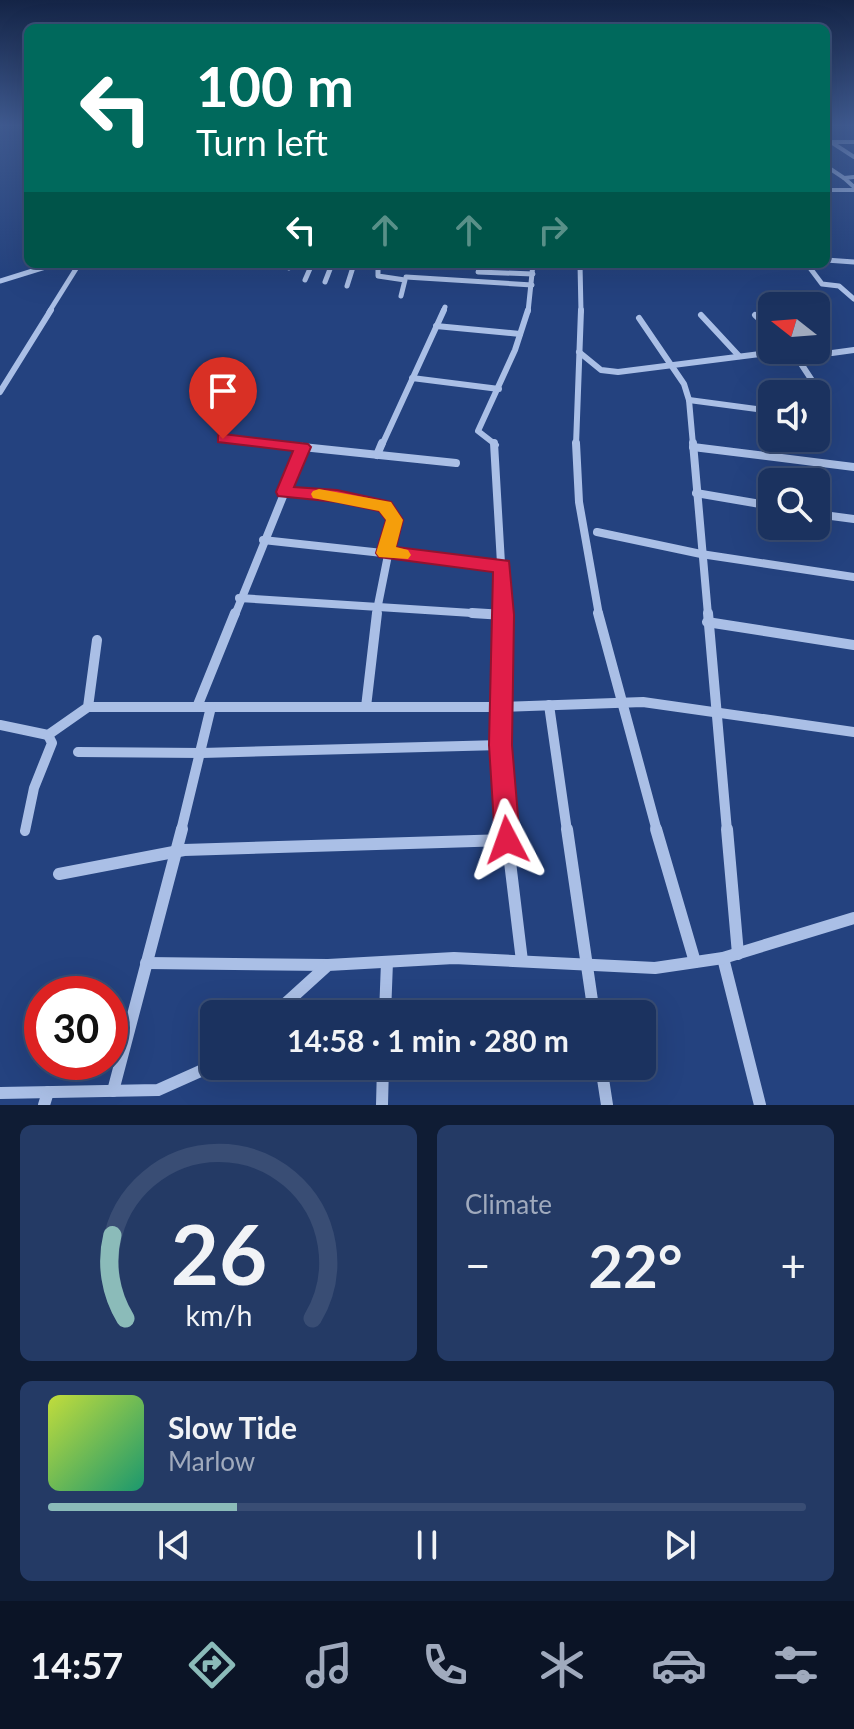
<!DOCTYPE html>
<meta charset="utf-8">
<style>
body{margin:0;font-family:Lato,sans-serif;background:#243a65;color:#f1f3f6;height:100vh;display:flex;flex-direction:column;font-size:30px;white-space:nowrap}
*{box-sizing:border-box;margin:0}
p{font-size:26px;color:#a0aabd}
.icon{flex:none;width:44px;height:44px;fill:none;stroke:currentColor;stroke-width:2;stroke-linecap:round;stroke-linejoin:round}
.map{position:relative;height:1105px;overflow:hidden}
.panel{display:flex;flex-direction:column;gap:20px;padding:20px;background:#0f1c34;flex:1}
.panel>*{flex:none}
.top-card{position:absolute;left:24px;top:24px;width:806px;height:244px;border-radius:12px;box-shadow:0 8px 32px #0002,0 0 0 2px #394d74;background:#00695c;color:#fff;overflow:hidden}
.needle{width:52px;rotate:287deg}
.buttons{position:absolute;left:758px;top:292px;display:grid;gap:16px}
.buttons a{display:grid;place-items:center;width:72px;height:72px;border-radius:12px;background:#1b325f;box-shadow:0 8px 32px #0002,0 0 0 2px #394d74;font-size:40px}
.speed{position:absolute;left:24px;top:976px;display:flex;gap:16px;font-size:40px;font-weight:700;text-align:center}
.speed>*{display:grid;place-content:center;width:104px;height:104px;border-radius:50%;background:#1b325f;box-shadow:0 8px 32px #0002,0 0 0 2px #394d74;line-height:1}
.speed .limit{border:12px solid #d22;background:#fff;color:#111}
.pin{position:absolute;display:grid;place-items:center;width:68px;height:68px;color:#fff;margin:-82px -34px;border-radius:50% 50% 50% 0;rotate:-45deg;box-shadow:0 0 8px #0007}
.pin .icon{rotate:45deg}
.me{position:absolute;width:88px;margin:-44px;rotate:356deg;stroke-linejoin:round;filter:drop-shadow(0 0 6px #0008)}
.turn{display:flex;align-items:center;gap:28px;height:168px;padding:0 40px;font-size:36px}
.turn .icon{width:104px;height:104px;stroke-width:2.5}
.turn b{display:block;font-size:56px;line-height:68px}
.lanes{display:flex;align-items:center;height:76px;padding:0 40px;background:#0003;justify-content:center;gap:40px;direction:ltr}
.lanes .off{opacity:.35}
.big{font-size:60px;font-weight:700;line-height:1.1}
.panel .widget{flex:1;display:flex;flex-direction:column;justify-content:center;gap:12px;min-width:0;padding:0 28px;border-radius:12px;background:#243a65}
.panel .dial{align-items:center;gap:0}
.dial svg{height:208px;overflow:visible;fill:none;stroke:#394d74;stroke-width:7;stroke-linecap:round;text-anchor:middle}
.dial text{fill:#f1f3f6;stroke:none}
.song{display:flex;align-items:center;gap:24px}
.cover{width:96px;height:96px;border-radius:12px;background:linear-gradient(135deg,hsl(70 70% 55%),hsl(160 70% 35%))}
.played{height:8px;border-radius:4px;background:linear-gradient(90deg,#8bbbb9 25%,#394d74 25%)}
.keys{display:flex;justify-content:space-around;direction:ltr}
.heat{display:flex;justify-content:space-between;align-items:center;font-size:44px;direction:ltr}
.panel .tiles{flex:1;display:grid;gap:20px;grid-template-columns:1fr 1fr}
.widget:last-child{grid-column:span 2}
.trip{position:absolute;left:200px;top:1000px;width:456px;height:80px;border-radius:12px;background:#1b325f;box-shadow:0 8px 32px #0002,0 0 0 2px #394d74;font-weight:700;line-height:80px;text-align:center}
.tabs{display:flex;height:128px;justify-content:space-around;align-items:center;background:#0b1426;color:#a0aabd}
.tabs .icon{width:56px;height:56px}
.tabs .active{color:#8bbbb9}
.tabs b{font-size:36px;color:#f1f3f6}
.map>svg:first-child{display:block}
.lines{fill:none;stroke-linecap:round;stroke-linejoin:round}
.minor-far5{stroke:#aabfe6;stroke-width:4}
.minor-far4{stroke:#aabfe6;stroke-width:5}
.minor-far3{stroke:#aabfe6;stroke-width:6}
.minor-far2{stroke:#aabfe6;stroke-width:8}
.minor-far1{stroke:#aabfe6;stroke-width:10}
.minor{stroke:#aabfe6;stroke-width:12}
.route{fill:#e11d48;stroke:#92132f;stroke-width:2}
.slow{fill:#f59e0b}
</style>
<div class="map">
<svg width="854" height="1105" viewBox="0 0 854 1105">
<rect width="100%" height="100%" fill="#24427f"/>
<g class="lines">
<g class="minor-far5">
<path d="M 826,142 L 854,142"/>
<path d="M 831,142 L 854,157"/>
<path d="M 826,166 L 844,178"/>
<path d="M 854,177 L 844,178 L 854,187"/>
<path d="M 826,190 L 854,190"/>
</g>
<g class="minor-far4">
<path d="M 826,260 L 854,262"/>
<path d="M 378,264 L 378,276 L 405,280 L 401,296"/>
<path d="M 580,264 L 581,312"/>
<path d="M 807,264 L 822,284 L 839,286 L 854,299"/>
<path d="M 289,268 L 291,264"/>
<path d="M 478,272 L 533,274"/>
<path d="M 406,277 L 532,285"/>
<path d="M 305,280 L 312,264"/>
<path d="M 0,281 L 55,264"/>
<path d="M 325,282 L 332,264"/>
<path d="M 347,286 L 354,264"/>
<path d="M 49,312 L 79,264"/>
<path d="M 443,312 L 445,307"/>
<path d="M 528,312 L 533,264"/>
</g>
<g class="minor-far3">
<path d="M 701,315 L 739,356"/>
<path d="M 755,315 L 772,331"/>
<path d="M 639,318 L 684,384 L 689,400 L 693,445"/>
<path d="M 436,326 L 520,334"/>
<path d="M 792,350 L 815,385 L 824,413 L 816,417"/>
<path d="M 792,350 L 832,353 L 854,350"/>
<path d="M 579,352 L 601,370 L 618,372 L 792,350"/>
<path d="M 412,378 L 499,389"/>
<path d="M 0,392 L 51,310"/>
<path d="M 689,400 L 772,411"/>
<path d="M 223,439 L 283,445"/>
<path d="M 382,445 L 444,310"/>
<path d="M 496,445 L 478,431 L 515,350 L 528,310"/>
<path d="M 576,445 L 581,310"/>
</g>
<g class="minor-far2">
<path d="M 264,443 L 456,463"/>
<path d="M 494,443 L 504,615"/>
<path d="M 576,443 L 579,502 L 599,615"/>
<path d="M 693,443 L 708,615"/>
<path d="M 693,447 L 854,467"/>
<path d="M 377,455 L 382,443"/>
<path d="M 284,492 L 337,496 L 385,506 L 395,520 L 376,615"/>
<path d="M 696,493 L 772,506"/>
<path d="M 816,514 L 854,519"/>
<path d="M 597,532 L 701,554 L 854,577"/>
<path d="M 263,540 L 502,566"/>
<path d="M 239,598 L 503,615"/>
<path d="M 235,615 L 303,447"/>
</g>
<g class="minor-far1">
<path d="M 472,613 L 504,615"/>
<path d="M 504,613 L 501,745 L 506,831"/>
<path d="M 598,613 L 657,831"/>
<path d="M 708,613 L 727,831"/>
<path d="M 707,622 L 854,645"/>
<path d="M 549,705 L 567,831"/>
<path d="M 88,707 L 502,707 L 643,702 L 854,732"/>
<path d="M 197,707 L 235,613"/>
<path d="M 366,707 L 377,613"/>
<path d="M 0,725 L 48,735 L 88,707 L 97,640"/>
<path d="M 78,752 L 202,753 L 501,745"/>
<path d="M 25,831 L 34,788 L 52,743 L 48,735"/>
<path d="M 181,831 L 211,707"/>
</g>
<g class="minor">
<path d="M 506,829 L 522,961"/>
<path d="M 567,829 L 594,1014"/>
<path d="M 656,829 L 695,962"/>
<path d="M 727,829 L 738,954"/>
<path d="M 59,874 L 184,850 L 507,840"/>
<path d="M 723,958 L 760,1105"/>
<path d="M 146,963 L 328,965"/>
<path d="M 274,1014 L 328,965 L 454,958 L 655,968 L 723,958 L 854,918"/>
<path d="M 385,1014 L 387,962"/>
<path d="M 601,1066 L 607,1105"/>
<path d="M 113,1091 L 182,829"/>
<path d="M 0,1093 L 158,1090 L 214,1065"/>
<path d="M 44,1105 L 48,1092"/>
<path d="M 382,1105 L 383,1066"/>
</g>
</g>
<linearGradient id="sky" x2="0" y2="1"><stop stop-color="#142446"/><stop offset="0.45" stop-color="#3f5a90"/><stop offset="1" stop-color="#3f5a90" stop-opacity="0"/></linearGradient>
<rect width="854" height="278" fill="url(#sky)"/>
<path class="route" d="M 223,434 L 308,444 L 311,447 L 294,487 L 337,490 L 391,502 L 403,520 L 396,547 L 509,561 L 514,615 L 512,745 L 520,840 L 516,849 L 507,853 L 498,849 L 495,840 L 489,745 L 493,572 L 379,557 L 376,553 L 386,520 L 379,511 L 337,502 L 278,496 L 276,492 L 293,451 L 218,442 L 218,435 Z"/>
<path class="slow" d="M 319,489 L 391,502 L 403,520 L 396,547 L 408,550 L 411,555 L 408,559 L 379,557 L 376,553 L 386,520 L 379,511 L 313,498 L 311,494 L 313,491 Z"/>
</svg>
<div class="buttons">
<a><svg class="needle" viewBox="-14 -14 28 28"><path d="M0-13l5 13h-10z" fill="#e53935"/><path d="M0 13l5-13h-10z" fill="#a0aabd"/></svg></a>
<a><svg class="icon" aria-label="sound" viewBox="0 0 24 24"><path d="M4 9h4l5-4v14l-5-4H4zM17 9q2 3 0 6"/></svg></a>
<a><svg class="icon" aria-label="search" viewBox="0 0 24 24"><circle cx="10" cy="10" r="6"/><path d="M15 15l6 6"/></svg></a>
</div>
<div class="speed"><div class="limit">30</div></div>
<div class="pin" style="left:223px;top:439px;background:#d93025"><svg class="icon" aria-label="arrive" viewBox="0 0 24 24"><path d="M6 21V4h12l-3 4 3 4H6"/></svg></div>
<svg class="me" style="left:507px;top:840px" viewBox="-20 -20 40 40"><path d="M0-17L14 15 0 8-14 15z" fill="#e11d48" stroke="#fff" stroke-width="4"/></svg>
<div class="trip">14:58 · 1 min · 280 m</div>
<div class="top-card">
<div class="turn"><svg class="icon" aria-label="left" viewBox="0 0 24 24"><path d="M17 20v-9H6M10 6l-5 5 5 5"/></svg><div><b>100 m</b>Turn left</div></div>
<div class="lanes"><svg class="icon" aria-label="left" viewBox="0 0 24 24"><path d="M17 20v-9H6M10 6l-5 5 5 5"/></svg><svg class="icon off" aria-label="ahead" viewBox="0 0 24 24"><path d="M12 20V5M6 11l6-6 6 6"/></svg><svg class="icon off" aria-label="ahead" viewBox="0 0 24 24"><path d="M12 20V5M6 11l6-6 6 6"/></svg><svg class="icon off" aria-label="right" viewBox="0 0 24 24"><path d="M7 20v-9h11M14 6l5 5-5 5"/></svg></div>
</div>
</div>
<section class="panel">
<div class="tiles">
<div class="widget dial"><svg viewBox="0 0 100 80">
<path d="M14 69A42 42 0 1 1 86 69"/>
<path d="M14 69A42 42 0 0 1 9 37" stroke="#8bbbb9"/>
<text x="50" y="56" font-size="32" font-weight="700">26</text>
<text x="50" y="72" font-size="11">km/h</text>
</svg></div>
<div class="widget"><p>Climate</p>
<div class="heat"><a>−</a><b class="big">22°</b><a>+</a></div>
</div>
<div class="widget">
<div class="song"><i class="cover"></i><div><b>Slow Tide</b><p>Marlow</p></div></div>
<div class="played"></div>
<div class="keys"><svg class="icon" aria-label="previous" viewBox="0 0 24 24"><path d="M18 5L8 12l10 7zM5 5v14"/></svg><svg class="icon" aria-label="pause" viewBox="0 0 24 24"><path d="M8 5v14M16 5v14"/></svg><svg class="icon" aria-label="next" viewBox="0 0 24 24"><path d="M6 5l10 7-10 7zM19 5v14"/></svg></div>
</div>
</div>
</section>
<nav class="tabs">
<b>14:57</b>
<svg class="icon active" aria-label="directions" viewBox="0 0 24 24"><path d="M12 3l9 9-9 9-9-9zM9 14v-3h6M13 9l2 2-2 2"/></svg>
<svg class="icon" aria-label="music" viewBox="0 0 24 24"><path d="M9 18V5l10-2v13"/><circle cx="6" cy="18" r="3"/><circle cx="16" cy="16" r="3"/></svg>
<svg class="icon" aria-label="phone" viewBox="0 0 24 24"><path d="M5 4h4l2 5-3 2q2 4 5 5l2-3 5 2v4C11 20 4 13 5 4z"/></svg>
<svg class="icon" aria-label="climate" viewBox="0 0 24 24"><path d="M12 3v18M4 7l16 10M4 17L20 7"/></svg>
<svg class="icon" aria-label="car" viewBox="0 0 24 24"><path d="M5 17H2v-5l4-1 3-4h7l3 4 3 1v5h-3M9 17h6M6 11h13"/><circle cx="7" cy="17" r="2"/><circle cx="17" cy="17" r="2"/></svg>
<svg class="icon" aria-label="filters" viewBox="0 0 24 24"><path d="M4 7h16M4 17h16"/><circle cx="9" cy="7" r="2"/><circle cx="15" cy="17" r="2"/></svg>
</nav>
